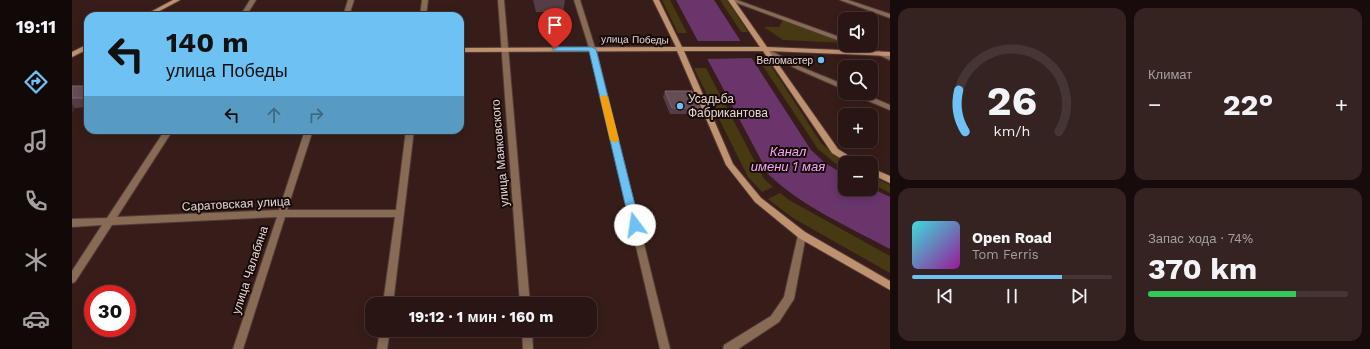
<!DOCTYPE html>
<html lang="ru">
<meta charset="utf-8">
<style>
body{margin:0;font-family:"Work Sans",sans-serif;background:#352322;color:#f1f3f6;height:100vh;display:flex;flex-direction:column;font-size:15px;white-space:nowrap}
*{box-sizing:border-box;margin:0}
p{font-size:13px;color:#a59fa0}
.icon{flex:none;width:22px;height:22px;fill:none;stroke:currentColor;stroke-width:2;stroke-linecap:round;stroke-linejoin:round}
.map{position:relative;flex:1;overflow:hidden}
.drawer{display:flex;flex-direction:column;gap:8px;padding:8px;background:#170c0b;width:480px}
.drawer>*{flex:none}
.banner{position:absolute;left:12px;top:12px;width:380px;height:122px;border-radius:12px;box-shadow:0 2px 10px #0003,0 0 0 1px #453534;background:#6dc2f3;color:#111;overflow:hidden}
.fabs{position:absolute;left:766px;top:12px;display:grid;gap:8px}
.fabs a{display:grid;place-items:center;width:40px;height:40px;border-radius:8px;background:#291614;box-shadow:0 2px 10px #0003,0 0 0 1px #453534;font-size:20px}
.speed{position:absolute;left:12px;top:285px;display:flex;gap:8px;font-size:20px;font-weight:700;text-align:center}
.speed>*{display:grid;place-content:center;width:52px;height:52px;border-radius:50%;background:#291614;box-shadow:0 2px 10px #0003,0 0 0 1px #453534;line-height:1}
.speed .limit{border:6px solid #d22;background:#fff;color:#111}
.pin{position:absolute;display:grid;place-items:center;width:34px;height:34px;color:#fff;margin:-41px -17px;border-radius:50% 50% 50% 0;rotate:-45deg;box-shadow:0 0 4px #0007}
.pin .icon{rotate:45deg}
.me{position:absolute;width:44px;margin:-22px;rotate:346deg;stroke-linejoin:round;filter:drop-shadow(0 0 3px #0008)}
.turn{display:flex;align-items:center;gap:14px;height:84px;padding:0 16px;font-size:18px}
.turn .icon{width:52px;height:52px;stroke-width:2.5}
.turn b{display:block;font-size:28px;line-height:34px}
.lanes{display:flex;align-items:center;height:38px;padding:0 16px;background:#0003;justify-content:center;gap:20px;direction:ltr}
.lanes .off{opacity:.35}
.big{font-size:30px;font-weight:700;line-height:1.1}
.drawer .card{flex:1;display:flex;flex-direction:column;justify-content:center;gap:6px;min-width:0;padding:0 14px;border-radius:12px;background:#352322}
.drawer .dial{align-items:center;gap:0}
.dial svg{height:104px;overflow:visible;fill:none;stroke:#453534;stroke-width:7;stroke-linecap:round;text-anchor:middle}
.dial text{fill:#f1f3f6;stroke:none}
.song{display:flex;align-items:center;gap:12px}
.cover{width:48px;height:48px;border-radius:6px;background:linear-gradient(135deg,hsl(180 70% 55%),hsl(300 70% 35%))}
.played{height:4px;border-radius:2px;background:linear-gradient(90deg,#6dc2f3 75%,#453534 75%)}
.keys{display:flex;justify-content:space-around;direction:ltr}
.heat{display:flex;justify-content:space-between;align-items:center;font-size:22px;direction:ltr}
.charge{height:6px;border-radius:3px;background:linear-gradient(90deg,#34c759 74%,#453534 0)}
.drawer .tiles{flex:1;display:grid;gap:8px;grid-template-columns:repeat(2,1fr)}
.trip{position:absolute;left:293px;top:297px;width:232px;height:40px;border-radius:12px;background:#291614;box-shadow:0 2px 10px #0003,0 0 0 1px #453534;font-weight:700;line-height:40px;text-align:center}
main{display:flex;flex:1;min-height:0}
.menu{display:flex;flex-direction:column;width:72px;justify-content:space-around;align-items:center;background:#100908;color:#a59fa0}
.menu .icon{width:28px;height:28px}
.menu .selected{color:#6dc2f3}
.menu b{font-size:18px;color:#f1f3f6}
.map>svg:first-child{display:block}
.green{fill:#473912}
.water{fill:#6a356b}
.pier{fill:#371d1a}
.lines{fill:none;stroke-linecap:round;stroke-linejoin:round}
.minor-casing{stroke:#533b38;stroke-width:2}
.tertiary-casing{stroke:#533b38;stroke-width:2}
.secondary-casing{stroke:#533b38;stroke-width:2}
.minor{fill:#876b55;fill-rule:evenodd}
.tertiary{fill:#876b55;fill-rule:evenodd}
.secondary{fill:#bf926f;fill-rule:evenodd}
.wall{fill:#563c44}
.shaded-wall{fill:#43282d}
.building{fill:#664c53;stroke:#7a6267}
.route{fill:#6dc2f3;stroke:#477e9e}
.slow{fill:#f59e0b}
.poi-dot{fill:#6dc2f3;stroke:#160b09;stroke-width:1.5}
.labels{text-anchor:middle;stroke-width:4;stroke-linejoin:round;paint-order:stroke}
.far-street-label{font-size:10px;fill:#e8d6d3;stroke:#160b09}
.far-poi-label{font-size:10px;fill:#e8d6d3;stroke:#160b09;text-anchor:end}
.poi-label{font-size:12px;fill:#e8d6d3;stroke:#160b09;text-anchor:start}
.street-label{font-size:12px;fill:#e8d6d3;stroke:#160b09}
.water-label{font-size:13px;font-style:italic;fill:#f5a5f4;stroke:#160b09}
</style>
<main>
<nav class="menu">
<b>19:11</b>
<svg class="icon selected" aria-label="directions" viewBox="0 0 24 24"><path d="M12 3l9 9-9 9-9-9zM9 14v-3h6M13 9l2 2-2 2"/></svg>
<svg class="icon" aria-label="music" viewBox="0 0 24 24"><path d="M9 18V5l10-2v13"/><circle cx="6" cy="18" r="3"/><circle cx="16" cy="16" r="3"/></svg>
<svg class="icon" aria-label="phone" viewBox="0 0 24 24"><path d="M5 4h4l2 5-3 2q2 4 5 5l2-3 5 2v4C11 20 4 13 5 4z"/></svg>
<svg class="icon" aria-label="climate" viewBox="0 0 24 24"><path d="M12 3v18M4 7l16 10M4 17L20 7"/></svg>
<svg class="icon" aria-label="car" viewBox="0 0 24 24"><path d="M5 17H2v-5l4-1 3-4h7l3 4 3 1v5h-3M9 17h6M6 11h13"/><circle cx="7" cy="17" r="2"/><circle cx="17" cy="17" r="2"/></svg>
</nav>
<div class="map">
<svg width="818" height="349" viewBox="0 0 818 349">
<rect width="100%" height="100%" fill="#371d1a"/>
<g class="green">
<path d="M 590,0 L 598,0 L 615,33 L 606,33 Z"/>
<path d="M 648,0 L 655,0 L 676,32 L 669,32 Z"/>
<path d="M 711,20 L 773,42 L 773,43 L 711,40 L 692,27 L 707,27 Z"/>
<path d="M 691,66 L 699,66 L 749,143 L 765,157 L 775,163 L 773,163 L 773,171 L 746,149 Z"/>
<path d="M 622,68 L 634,68 L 692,179 L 701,187 L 690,192 L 676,177 Z"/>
<path d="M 799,176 L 818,185 L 818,193 L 799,183 Z"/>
<path d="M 708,193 L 717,200 L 818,256 L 818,273 L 721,218 L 696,199 Z"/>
</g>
<path class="water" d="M 604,0 L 642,0 L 739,150 L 753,163 L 773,175 L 773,189 L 799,189 L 799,188 L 818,197 L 818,249 C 777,227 731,207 697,175 Z"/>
<path class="pier" d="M 624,41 L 670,41 L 682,58 L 633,59 Z"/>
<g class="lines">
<g class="minor-casing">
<g id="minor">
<path d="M 178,0 L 184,0 L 174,16 L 168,16 Z"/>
<path d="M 276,0 L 282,0 L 277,16 L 271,16 Z"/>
<path d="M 350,0 L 356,0 L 354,16 L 348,16 Z"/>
<path d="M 426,0 L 432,0 L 458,304 L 448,304 Z"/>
<path d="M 502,0 L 508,0 L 525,54 L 598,349 L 588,349 L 519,54 Z"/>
<path d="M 657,0 L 665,0 L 773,39 L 773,43 Z"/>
<path d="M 768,0 L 776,0 L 818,14 L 818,18 Z"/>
<path d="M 780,45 L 788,45 L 789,46 L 786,48 Z"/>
<path d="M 692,47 L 729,67 L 773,85 L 773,90 L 725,69 L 690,50 L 689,49 Z"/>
<path d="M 807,51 L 818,56 L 818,60 L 805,54 L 805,52 Z"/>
<path d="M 781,93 L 790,93 L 818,105 L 818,110 L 782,95 Z"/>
<path d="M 93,130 L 101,130 L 45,217 L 207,210 L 233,130 L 241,130 L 215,210 L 324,210 L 334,130 L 342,130 L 321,304 L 311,304 L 323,217 L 213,217 L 171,349 L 161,349 L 205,217 L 40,225 L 3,282 L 0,283 L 0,271 L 30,225 L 0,227 L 0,219 L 35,218 Z"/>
<path d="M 308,330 L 318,330 L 315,349 L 305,349 Z"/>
<path d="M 450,330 L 460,330 L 461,349 L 451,349 Z"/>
</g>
</g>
<g class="tertiary-casing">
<path id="tertiary" d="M 730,231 L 733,232 L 734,235 L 722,299 L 707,322 L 666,349 L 651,349 L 652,345 L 699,316 L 712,297 L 726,235 L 727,232 Z"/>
</g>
<g class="secondary-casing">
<g id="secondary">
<path d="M 101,0 L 108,0 L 78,16 L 71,16 Z"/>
<path d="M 581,0 L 587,0 L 610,47 L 688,47 L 656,0 L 662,0 L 695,47 L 818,52 L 818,56 L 697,51 L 766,149 L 785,161 L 786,163 L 776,163 L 760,153 L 691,51 L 612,51 L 661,164 L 689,198 L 733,232 L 818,281 L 818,290 L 727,238 L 683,202 L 654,165 L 605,51 L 388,52 L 388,48 L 604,47 Z"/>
<path d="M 16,44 L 16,49 L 0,57 L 0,52 Z"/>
<path d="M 799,168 L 818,176 L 818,183 L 799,174 Z"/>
</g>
</g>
<use href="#minor" class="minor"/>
<use href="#tertiary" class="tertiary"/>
<use href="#secondary" class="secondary"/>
</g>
<g class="wall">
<path d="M 461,0 L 493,0 L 491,12 L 464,12 Z"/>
<path d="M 0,86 L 16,86 L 16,107 L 3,108 L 0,112 Z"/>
<path d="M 593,91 L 628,108 L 625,114 L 598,114 L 591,97 Z"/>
</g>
<path class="shaded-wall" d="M 0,104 L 3,108 L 0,112 Z"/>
<g class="building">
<rect x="0" y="86" width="16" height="12"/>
<path d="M 593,91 L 620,91 L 628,108 L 600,108 Z"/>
</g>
<path class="route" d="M 481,47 L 520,47 L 524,49 L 568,225 L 567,228 L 563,229 L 560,228 L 558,225 L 517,51 L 483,51 L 481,50 Z"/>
<path class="slow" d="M 532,95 L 536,97 L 547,140 L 543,143 L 538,140 L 528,97 Z"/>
<g class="poi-dot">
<circle cx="749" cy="60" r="4"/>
<circle cx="608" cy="106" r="4"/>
</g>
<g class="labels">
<g class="far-street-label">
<text transform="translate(563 39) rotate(1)" y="4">улица Победы</text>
</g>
<g class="far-poi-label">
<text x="741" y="64">Веломастер</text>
</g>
<g class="poi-label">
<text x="616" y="103">Усадьба<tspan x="616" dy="14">Фабрикантова</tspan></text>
</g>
<g class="street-label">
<text transform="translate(428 153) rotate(-95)" y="4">улица Маяковского</text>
<text transform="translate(164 204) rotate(-3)" y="4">Саратовская улица</text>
<text transform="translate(178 270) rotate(-72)" y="4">улица Чалабяна</text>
</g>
<g class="water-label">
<text x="716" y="156">Канал<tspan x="716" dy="15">имени 1 мая</tspan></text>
</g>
</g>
</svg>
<div class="fabs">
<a><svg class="icon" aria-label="sound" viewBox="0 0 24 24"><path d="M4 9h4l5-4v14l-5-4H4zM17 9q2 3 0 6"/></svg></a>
<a><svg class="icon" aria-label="search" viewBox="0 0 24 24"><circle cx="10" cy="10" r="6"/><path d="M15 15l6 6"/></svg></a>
<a>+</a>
<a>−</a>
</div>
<div class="speed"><div class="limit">30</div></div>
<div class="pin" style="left:483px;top:49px;background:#d93025"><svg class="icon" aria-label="arrive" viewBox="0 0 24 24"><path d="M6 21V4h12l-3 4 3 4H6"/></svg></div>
<svg class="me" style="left:563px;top:225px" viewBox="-20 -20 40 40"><circle r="19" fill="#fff"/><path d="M0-13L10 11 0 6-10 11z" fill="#6dc2f3"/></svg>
<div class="trip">19:12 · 1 мин · 160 m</div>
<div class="banner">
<div class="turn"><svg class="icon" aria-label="left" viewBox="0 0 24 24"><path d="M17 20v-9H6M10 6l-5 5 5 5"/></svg><div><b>140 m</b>улица Победы</div></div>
<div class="lanes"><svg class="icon" aria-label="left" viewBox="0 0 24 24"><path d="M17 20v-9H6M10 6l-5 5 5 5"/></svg><svg class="icon off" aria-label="ahead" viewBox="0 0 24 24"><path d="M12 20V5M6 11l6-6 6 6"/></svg><svg class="icon off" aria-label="right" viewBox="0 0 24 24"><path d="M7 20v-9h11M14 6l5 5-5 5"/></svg></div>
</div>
</div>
<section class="drawer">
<div class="tiles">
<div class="card dial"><svg viewBox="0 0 100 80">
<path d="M14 69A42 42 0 1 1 86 69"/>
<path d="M14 69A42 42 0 0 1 9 37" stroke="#6dc2f3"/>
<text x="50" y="56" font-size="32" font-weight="700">26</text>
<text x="50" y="72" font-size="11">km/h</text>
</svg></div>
<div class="card"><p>Климат</p>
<div class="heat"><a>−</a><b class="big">22°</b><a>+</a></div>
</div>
<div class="card">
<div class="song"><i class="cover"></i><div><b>Open Road</b><p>Tom Ferris</p></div></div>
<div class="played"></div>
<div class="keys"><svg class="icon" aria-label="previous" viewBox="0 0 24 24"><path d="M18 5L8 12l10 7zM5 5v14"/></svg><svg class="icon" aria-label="pause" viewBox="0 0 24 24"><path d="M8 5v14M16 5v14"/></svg><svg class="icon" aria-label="next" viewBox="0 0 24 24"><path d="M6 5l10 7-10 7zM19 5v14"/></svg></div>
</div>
<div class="card"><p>Запас хода · 74%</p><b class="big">370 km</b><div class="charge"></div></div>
</div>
</section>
</main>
